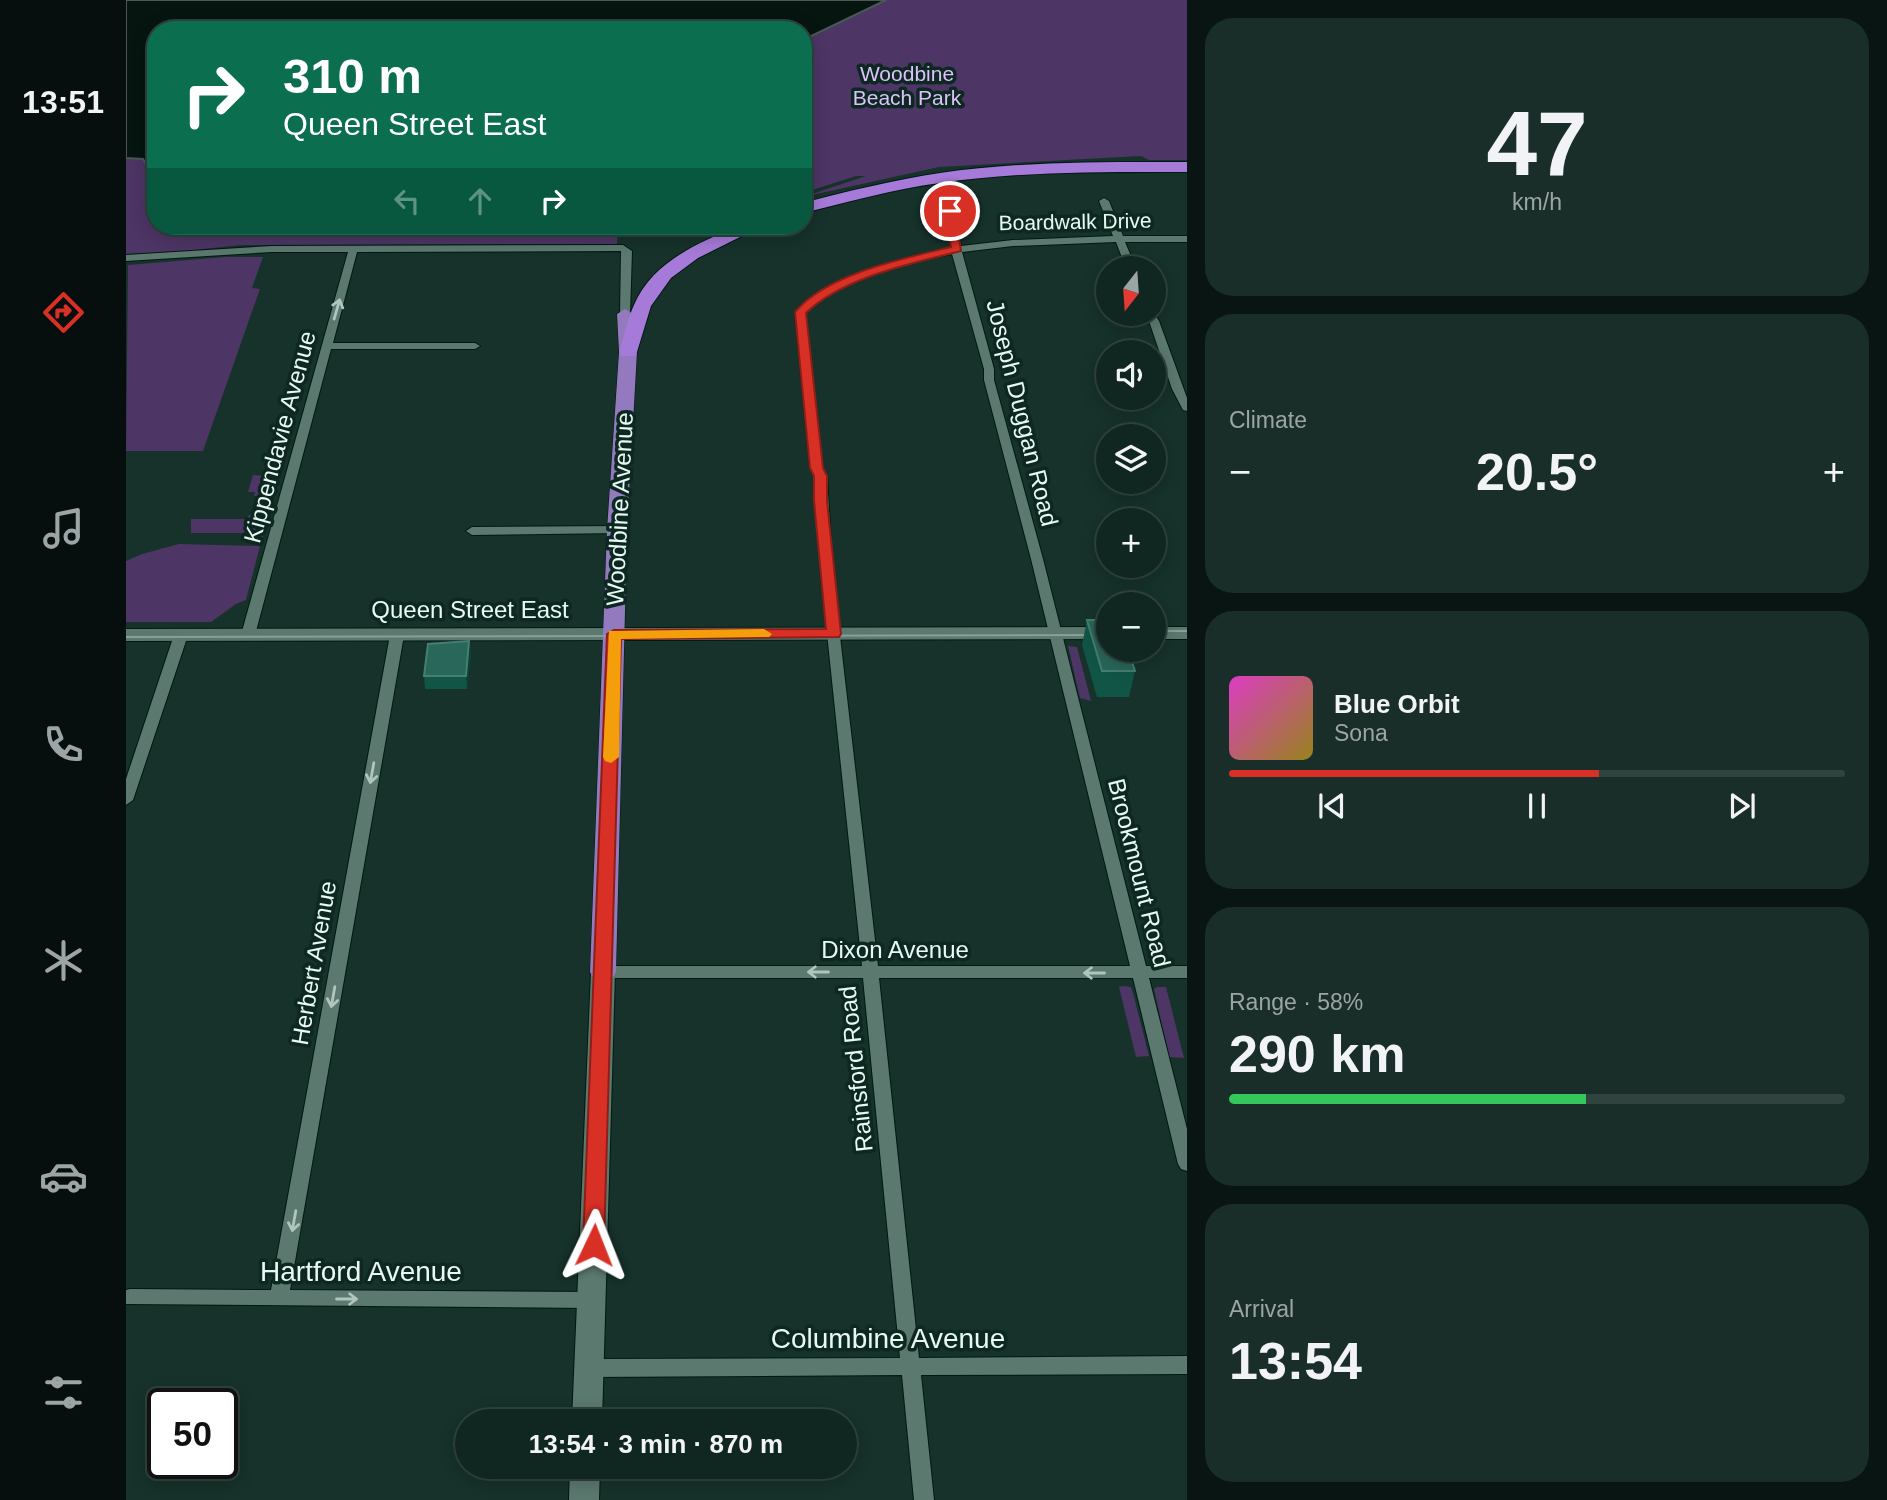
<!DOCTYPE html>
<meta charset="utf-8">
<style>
body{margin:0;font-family:Arial,sans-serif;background:#192e29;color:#f1f3f6;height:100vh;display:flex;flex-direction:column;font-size:26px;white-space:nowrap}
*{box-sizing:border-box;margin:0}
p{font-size:23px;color:#9ca5a5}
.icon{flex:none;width:38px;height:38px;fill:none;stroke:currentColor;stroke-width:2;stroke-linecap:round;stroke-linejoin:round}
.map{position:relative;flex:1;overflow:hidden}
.sheet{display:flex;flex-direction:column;gap:18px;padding:18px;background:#091512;width:700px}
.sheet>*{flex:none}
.top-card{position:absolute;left:21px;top:21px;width:665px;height:214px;border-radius:28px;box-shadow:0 4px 18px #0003,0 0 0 2px #30433e;background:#0b6e4f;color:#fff;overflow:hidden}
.needle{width:46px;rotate:197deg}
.controls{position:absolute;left:970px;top:256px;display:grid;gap:14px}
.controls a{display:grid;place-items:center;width:70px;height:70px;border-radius:50%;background:#102620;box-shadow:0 4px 18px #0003,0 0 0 2px #30433e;font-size:35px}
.speed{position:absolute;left:21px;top:1388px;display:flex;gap:14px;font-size:35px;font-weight:700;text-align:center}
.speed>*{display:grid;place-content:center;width:91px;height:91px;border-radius:50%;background:#102620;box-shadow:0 4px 18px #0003,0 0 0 2px #30433e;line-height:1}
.speed .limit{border:4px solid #111;border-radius:10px;background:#fff;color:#111}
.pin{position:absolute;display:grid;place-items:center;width:60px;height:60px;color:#fff;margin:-30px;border:4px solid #fff;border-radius:50%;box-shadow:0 2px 7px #0007}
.me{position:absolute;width:77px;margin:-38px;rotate:2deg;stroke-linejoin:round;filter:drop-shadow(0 0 5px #0008)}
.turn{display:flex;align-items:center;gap:24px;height:147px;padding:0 21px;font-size:32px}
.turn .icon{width:91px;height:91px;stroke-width:2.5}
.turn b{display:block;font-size:49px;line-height:60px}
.lanes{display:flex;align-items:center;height:66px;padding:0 21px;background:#0003;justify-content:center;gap:35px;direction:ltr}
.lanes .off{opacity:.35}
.big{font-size:52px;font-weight:600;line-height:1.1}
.sheet .tile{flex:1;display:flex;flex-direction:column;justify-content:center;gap:10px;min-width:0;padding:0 24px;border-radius:28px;background:#192e29}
.sheet .dial{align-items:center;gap:0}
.dial b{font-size:91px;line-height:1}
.song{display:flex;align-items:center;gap:21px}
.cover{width:84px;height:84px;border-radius:10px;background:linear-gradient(135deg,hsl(310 70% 55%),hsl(50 70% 35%))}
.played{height:7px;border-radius:4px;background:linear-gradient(90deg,#d93025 60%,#30433e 60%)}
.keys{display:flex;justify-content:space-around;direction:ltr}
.heat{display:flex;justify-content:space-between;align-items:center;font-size:38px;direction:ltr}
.charge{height:10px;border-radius:5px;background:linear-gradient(90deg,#34c759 58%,#30433e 0)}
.trip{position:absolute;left:329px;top:1409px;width:402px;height:70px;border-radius:35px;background:#102620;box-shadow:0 4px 18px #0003,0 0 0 2px #30433e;font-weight:600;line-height:70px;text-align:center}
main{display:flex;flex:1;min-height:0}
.tabs{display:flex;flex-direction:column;width:126px;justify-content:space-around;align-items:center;background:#060f0d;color:#9ca5a5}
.tabs .icon{width:49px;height:49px}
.tabs .current{color:#d93025}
.tabs b{font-size:32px;color:#f1f3f6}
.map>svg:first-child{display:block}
.green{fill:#4d3565}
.water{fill:#061510;stroke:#4a5954;stroke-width:2}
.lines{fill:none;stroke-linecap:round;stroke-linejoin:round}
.minor-casing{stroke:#001912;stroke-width:2}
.secondary-casing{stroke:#001912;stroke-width:2}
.primary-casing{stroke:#001912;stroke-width:1}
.trunk-casing{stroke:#001912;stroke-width:2}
.minor{fill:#5b796f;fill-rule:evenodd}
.secondary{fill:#5b796f;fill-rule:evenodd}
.primary{fill:#937abe;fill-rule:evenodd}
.trunk{fill:#a67ad8;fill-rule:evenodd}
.tram{stroke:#8a9f99;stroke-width:2}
.wall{fill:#115546}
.shaded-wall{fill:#094033}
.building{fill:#286759;stroke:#467e71;stroke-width:2}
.oneway{stroke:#b0c5be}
.route{fill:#d93025;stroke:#8d1f18;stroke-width:2}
.slow{fill:#f59e0b}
.labels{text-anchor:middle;stroke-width:7;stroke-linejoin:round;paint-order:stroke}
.far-park-label{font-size:21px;fill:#ddc1fd;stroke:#0c2820}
.far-street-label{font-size:21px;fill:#e8f8f3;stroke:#0c2820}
.street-label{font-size:24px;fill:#e8f8f3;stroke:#0c2820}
.near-street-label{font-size:28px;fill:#e8f8f3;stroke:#0c2820}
</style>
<main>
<nav class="tabs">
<b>13:51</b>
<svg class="icon current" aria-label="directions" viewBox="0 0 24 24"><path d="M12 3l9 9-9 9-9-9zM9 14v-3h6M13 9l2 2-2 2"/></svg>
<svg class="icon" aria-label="music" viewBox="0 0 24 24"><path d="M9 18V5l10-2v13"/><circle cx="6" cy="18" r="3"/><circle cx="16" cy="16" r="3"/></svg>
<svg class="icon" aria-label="phone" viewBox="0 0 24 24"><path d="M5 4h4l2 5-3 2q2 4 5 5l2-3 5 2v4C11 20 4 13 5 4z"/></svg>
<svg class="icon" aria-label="climate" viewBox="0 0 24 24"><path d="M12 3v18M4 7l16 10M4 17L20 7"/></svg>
<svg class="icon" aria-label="car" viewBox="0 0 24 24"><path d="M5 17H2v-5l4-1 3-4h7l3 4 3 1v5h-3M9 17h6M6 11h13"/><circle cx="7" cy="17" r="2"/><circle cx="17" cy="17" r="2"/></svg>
<svg class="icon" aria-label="filters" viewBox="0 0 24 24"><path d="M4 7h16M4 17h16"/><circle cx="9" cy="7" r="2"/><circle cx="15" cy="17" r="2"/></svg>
</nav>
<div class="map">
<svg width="1061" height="1500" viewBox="0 0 1061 1500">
<rect width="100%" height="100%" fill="#16322a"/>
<g class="green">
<path d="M 760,0 L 1061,0 L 1061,160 L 1023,160 L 1015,156 L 813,167 L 677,197 L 740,176 L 730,176 L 677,193 L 677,40 Z"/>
<path d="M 0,158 L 17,159 L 20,164 L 30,168 L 30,226 L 492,226 L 491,244 L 114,245 L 50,252 L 0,254 Z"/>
<path d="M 99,257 L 137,257 L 126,288 L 134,289 L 77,451 L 0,451 L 2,265 Z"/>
<path d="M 127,475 L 154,477 L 149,497 L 128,496 L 129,492 L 122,492 Z"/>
<path d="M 123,515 L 143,515 L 137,537 L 126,539 L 124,533 L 65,533 L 65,519 L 121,519 Z"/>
<path d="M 53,544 L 134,546 L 120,600 L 110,604 L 85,622 L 0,622 L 0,561 L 16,554 Z"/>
<path d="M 942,646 L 951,647 L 965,701 L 954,698 Z"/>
<path d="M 996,986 L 1005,987 L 1007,993 L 1023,1056 L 1010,1057 L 993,987 Z"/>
<path d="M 1031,987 L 1040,987 L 1058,1058 L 1043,1057 L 1028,989 Z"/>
</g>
<path class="water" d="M 0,0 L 760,0 L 677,40 L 677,30 L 30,30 L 30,168 L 20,164 L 17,159 L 0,158 Z"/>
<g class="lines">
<g class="minor-casing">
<g id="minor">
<path d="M 978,198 L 983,201 L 997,236 L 1061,236 L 1061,242 L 999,242 L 1010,268 L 1000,268 L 990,242 L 887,246 L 836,252 L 868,369 L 868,380 L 917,559 L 1020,966 L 1061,966 L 1061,978 L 1023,978 L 1061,1129 L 1061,1171 L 1055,1169 L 1052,1164 L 1007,978 L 753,978 L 793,1358 L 1061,1356 L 1061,1374 L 795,1375 L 808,1500 L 788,1500 L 776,1375 L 463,1377 L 456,1374 L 453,1368 L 456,1362 L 463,1359 L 774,1358 L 737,978 L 477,978 L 471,976 L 469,972 L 471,968 L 477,966 L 736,966 L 695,576 L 689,476 L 684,468 L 669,312 C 695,277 783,256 825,248 L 819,202 L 827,204 L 835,246 L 887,240 L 987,236 L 973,201 ZM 826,254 L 858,369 L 858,380 L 905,559 L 1004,966 L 752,966 L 707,576 L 701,476 L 696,468 L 679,312 C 706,281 787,261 826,254 Z"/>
<path d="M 497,245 L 506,251 L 504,314 L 499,317 L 494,314 L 495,251 L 231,252 L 207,343 L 349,343 L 354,346 L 349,349 L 205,349 L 129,635 L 122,639 L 117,638 L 115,635 L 222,252 L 146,252 L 0,261 L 0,255 L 146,246 Z"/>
<path d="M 1027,312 L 1033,321 L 1061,398 L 1061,411 L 1057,410 L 1046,389 L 1023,321 L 1018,313 Z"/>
<path d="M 491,526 L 495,527 L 497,530 L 495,533 L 346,535 L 340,531 L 346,527 Z"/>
<path d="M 55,631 L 62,635 L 7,800 L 0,805 L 0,779 L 48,635 Z"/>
<path d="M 271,631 L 278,635 L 164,1290 L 466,1292 L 473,1294 L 475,1300 L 473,1306 L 466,1308 L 0,1304 L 0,1290 L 4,1289 L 145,1290 L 264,635 Z"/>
</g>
</g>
<g class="secondary-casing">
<g id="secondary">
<path d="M 982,627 L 982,639 L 0,641 L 0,629 Z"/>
<rect x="1027" y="627" width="34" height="12"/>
<path d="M 477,963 L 485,966 L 489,972 L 476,1421 L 446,1421 L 465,972 L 469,966 Z"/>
<path d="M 444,1466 L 474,1466 L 473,1500 L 443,1500 Z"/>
</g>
</g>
<g class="primary-casing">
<path id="primary" d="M 499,309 L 507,314 L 511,352 L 501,530 L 490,972 L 486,979 L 477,982 L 468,979 L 464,972 L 481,530 L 493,352 L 491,314 Z"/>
</g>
<g class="trunk-casing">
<g id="trunk">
<path d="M 1061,162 L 1061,172 C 979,172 895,171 814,183 C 767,189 723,202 677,213 L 677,203 C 722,191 768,180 814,173 C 895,161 979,162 1061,162 Z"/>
<path d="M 614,226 L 636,226 L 572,258 L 545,278 L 525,306 L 511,352 L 509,356 L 495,356 L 493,352 C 498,337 501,320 508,305 C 526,262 573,242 614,226 Z"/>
</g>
</g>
<use href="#minor" class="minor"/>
<use href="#secondary" class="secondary"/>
<use href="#primary" class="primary"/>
<use href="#trunk" class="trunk"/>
<g class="tram">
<path d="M 1027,631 L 1061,631"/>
<path d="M 0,637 L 982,635"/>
</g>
</g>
<g class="wall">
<rect x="507" y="226" width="61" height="2"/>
<path d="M 961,620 L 1009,671 L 1003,697 L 971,697 L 956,645 Z"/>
<path d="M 343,641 L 345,655 L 341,689 L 299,689 L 298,676 Z"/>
</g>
<path class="shaded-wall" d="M 343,641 L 345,655 L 341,689 L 340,676 Z"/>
<g class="building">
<path d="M 961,620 L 982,620 L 982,649 L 1002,649 L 1009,671 L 976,671 Z"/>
<path d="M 343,641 L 340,676 L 298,676 L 302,644 Z"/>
</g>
<defs><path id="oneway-shaft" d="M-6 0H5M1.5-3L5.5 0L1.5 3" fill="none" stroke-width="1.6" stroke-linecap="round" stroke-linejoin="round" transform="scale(1.75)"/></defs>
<g class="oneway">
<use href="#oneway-shaft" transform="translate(211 309) rotate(-74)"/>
<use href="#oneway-shaft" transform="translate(246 773) rotate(100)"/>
<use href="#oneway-shaft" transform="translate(692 972) rotate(180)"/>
<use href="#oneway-shaft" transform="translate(968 973) rotate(-180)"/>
<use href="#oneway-shaft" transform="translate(207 997) rotate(100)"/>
<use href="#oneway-shaft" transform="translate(168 1221) rotate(100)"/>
<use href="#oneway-shaft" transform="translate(221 1299)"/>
</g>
<path class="route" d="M 824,208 L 829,211 L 835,251 C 787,263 717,277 680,313 L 697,468 L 701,476 L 701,501 L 715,634 L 713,637 L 495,639 L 478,1245 L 475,1251 L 468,1254 L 460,1251 L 457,1245 L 481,634 L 488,630 L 700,629 L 688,501 L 688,476 L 684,468 L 669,312 C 700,274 779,258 825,247 L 818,211 Z"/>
<path class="slow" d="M 638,629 L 646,634 L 643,637 L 495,639 L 493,757 L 485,763 L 479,761 L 477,757 L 483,631 Z"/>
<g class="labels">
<g class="far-park-label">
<text x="781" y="81">Woodbine<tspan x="781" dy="24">Beach Park</tspan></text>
</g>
<g class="far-street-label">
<text transform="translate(949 222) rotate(-1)" y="7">Boardwalk Drive</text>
</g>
<g class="street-label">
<text transform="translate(896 413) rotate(76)" y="8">Joseph Duggan Road</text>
<text transform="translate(154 437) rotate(-75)" y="8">Kippendavie Avenue</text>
<text transform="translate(494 509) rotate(-87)" y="8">Woodbine Avenue</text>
<text x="344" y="618">Queen Street East</text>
<text transform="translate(1013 873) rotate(76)" y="8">Brookmount Road</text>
<text x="769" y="958">Dixon Avenue</text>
<text transform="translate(188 963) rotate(-80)" y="8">Herbert Avenue</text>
<text transform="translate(730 1069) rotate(-96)" y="8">Rainsford Road</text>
</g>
<g class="near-street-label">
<text x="235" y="1281">Hartford Avenue</text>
<text x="762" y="1348">Columbine Avenue</text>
</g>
</g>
</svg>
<div class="controls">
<a><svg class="needle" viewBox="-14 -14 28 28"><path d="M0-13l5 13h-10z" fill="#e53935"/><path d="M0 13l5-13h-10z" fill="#9ca5a5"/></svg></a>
<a><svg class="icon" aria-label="sound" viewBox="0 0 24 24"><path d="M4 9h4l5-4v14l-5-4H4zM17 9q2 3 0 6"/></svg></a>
<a><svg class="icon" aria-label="layers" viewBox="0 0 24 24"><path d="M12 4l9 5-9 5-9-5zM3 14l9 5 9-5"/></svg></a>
<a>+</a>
<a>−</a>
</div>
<div class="speed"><div class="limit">50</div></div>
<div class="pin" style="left:824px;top:211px;background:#d93025"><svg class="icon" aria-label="arrive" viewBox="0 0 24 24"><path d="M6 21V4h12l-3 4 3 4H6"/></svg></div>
<svg class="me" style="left:468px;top:1245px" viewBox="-20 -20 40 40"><path d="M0-17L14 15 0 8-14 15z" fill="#d93025" stroke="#fff" stroke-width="4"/></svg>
<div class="trip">13:54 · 3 min · 870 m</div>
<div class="top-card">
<div class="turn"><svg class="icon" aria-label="right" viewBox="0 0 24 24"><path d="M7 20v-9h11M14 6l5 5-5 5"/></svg><div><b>310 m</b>Queen Street East</div></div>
<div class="lanes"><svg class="icon off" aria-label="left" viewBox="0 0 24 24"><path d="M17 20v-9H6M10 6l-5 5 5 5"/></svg><svg class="icon off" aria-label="ahead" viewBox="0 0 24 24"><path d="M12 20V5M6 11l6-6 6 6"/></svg><svg class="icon" aria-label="right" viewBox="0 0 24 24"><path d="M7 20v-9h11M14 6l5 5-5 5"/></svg></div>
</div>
</div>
<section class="sheet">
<div class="tile dial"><b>47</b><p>km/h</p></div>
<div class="tile"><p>Climate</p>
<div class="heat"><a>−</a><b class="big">20.5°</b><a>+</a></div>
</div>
<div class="tile">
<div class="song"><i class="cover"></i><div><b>Blue Orbit</b><p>Sona</p></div></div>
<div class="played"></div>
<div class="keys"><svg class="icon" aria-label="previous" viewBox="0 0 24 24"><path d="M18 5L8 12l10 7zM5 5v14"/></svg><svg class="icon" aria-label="pause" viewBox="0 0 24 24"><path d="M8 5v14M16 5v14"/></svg><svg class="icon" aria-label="next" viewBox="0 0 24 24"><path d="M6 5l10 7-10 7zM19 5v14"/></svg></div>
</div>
<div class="tile"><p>Range · 58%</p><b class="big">290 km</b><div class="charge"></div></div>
<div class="tile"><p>Arrival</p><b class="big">13:54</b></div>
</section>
</main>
